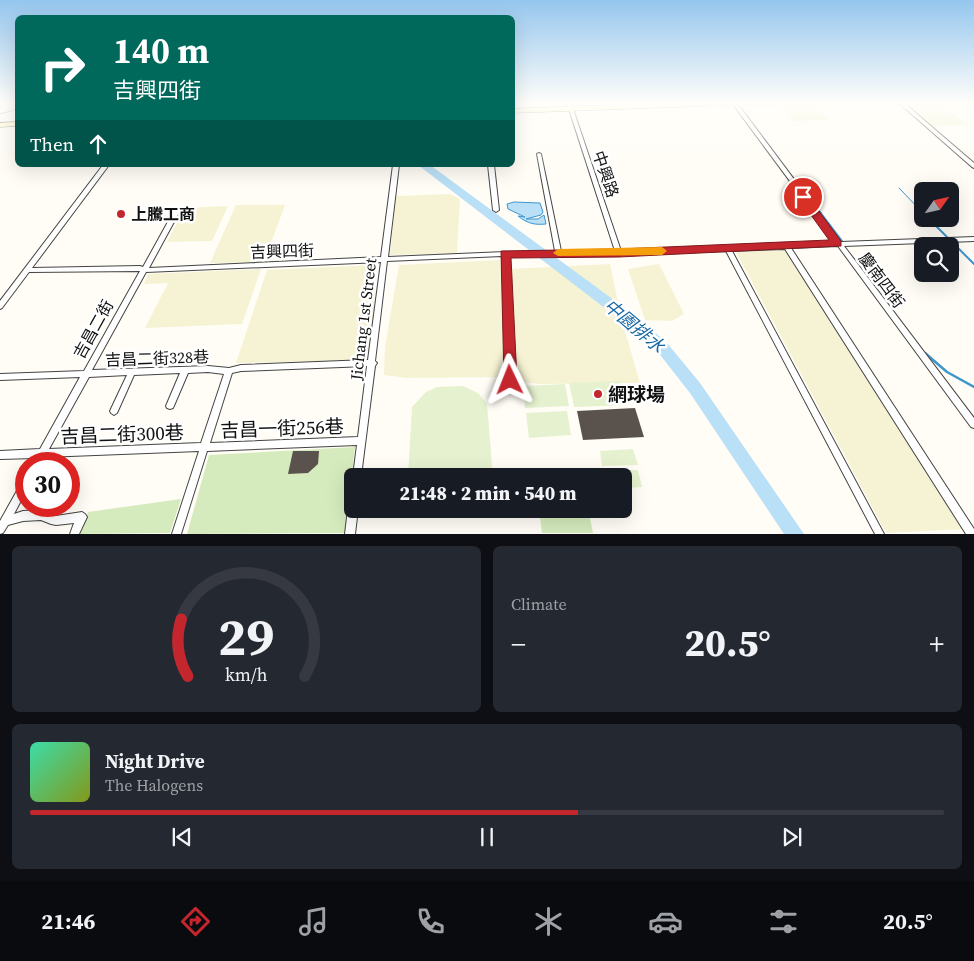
<!DOCTYPE html>
<meta charset="utf-8">
<style>
body{margin:0;font-family:"Source Serif 4","Noto Sans TC",serif;background:#242831;color:#f1f3f6;height:100vh;display:flex;flex-direction:column;font-size:19px;white-space:nowrap}
*{box-sizing:border-box;margin:0}
p{font-size:16px;color:#9ea1a6}
.icon{flex:none;width:28px;height:28px;fill:none;stroke:currentColor;stroke-width:2;stroke-linecap:round;stroke-linejoin:round}
.map{position:relative;height:534px;overflow:hidden}
.side{display:flex;flex-direction:column;gap:12px;padding:12px;background:#0d0f14;flex:1}
.side>*{flex:none}
.banner{position:absolute;left:15px;top:15px;width:500px;height:152px;border-radius:8px;box-shadow:0 5px 20px #0002;background:#00695c;color:#fff;overflow:hidden}
.needle{width:32px;rotate:56deg}
.tools{position:absolute;left:914px;top:182px;display:grid;gap:10px}
.tools a{display:grid;place-items:center;width:45px;height:45px;border-radius:8px;background:#171b24;box-shadow:0 5px 20px #0002;font-size:25px}
.speed{position:absolute;left:15px;top:452px;display:flex;gap:10px;font-size:25px;font-weight:700;text-align:center}
.speed>*{display:grid;place-content:center;width:65px;height:65px;border-radius:50%;background:#171b24;box-shadow:0 5px 20px #0002;line-height:1}
.speed .limit{border:8px solid #d22;background:#fff;color:#111}
.pin{position:absolute;display:grid;place-items:center;width:42px;height:42px;color:#fff;margin:-21px;border:2px solid #fff;border-radius:50%;box-shadow:0 1px 5px #0007}
.me{position:absolute;width:55px;margin:-28px;rotate:358deg;stroke-linejoin:round;filter:drop-shadow(0 0 4px #0008)}
.turn{display:flex;align-items:center;gap:18px;height:105px;padding:0 15px;font-size:22px}
.turn .icon{width:65px;height:65px;stroke-width:2.5}
.turn b{display:block;font-size:35px;line-height:42px}
.then{display:flex;align-items:center;height:48px;padding:0 15px;background:#0003;gap:10px;font-size:19px}
.big{font-size:38px;font-weight:800;line-height:1.1}
.side .widget{flex:1;display:flex;flex-direction:column;justify-content:center;gap:8px;min-width:0;padding:0 18px;border-radius:8px;background:#242831}
.side .dial{align-items:center;gap:0}
.dial svg{height:130px;overflow:visible;fill:none;stroke:#363941;stroke-width:7;stroke-linecap:round;text-anchor:middle}
.dial text{fill:#f1f3f6;stroke:none}
.song{display:flex;align-items:center;gap:15px}
.cover{width:60px;height:60px;border-radius:8px;background:linear-gradient(135deg,hsl(160 70% 55%),hsl(70 70% 35%))}
.played{height:5px;border-radius:2px;background:linear-gradient(90deg,#c4262e 60%,#363941 60%)}
.keys{display:flex;justify-content:space-around;direction:ltr}
.heat{display:flex;justify-content:space-between;align-items:center;font-size:28px;direction:ltr}
.side .tiles{flex:1;display:grid;gap:12px;grid-template-columns:1fr 1fr}
.widget:last-child{grid-column:span 2}
.trip{position:absolute;left:344px;top:468px;width:288px;height:50px;border-radius:8px;background:#171b24;box-shadow:0 5px 20px #0002;font-weight:800;line-height:50px;text-align:center}
.menu{display:flex;height:80px;justify-content:space-around;align-items:center;background:#090b0e;color:#9ea1a6}
.menu .icon{width:35px;height:35px}
.menu .current{color:#c4262e}
.menu b{font-size:22px;color:#f1f3f6}
.map>svg:first-child{display:block}
.farmland{fill:#f6f3d4}
.green{fill:#d5ebbd}
.pitch{fill:#e6f2cf}
.water{fill:#b9e0f7;stroke:#3f96cf}
.lines{fill:none;stroke-linecap:round;stroke-linejoin:round}
.stream-far2{stroke:#3f96cf;stroke-width:1}
.stream-far1{stroke:#3f96cf;stroke-width:2}
.stream{stroke:#3f96cf;stroke-width:2.5}
.river{fill:#b9e0f7;fill-rule:evenodd}
.building{fill:#5a524d}
.street-casing{stroke:#444;stroke-width:2}
.secondary-casing{stroke:#333;stroke-width:1}
.street{fill:#fff;fill-rule:evenodd}
.secondary{fill:#fff6b0;fill-rule:evenodd}
.route{fill:#c4262e;stroke:#7f191e}
.slow{fill:#f59e0b}
.poi-dot{fill:#c4262e;stroke:#fff;stroke-width:2}
.labels{text-anchor:middle;stroke-width:5;stroke-linejoin:round;paint-order:stroke}
.street-label{font-size:16px;fill:#111;stroke:#fff}
.poi-label{font-size:16px;font-weight:bold;fill:#111;stroke:#fff;text-anchor:start}
.water-label{font-size:18px;font-style:italic;fill:#1768a6;stroke:#fff}
.near-poi-label{font-size:19px;font-weight:bold;fill:#111;stroke:#fff;text-anchor:start}
.near-street-label{font-size:19px;fill:#111;stroke:#fff}
</style>
<div class="map">
<svg width="974" height="534" viewBox="0 0 974 534">
<rect width="100%" height="100%" fill="#fffdf5"/>
<g class="farmland">
<path d="M 939,103 L 968,125 L 931,126 L 903,104 Z"/>
<path d="M 815,104 L 830,120 L 793,121 L 780,105 Z"/>
<path d="M 450,194 L 460,199 L 457,253 L 390,255 L 396,196 Z"/>
<path d="M 236,205 L 285,205 L 264,262 L 210,263 Z"/>
<path d="M 228,206 L 212,241 L 167,242 L 185,208 Z"/>
<path d="M 785,250 L 962,529 L 886,533 L 736,252 Z"/>
<path d="M 500,260 L 506,323 L 506,377 L 407,378 L 384,375 L 385,347 L 399,265 Z"/>
<path d="M 610,264 L 622,321 L 640,383 L 540,384 L 516,381 L 512,352 L 509,269 Z"/>
<path d="M 659,264 L 684,314 L 672,321 L 645,320 L 628,269 Z"/>
<path d="M 377,265 L 370,360 L 236,363 L 267,270 Z"/>
<path d="M 261,269 L 242,324 L 145,328 L 168,283 L 144,284 L 148,274 Z"/>
</g>
<g class="green">
<path d="M 355,447 L 345,533 L 187,534 L 209,455 Z"/>
<path d="M 579,468 L 581,476 L 535,476 L 534,470 Z"/>
<path d="M 181,499 L 170,533 L 78,534 L 88,512 Z"/>
<path d="M 539,509 L 588,509 L 593,533 L 542,533 Z"/>
</g>
<g class="pitch">
<path d="M 620,381 L 627,405 L 574,407 L 569,383 Z"/>
<path d="M 565,384 L 569,406 L 525,408 L 524,386 Z"/>
<path d="M 463,386 L 478,393 L 487,404 L 493,476 L 408,476 L 412,407 L 426,392 L 437,387 Z"/>
<path d="M 567,411 L 571,435 L 529,438 L 526,413 Z"/>
<path d="M 633,449 L 638,465 L 602,466 L 600,451 Z"/>
<path d="M 638,470 L 642,487 L 623,488 L 622,476 L 604,476 L 603,471 Z"/>
</g>
<path class="water" d="M 514,202 L 540,203 L 543,212 L 541,215 L 526,219 L 538,219 L 544,215 L 546,224 C 535,225 528,224 518,216 L 525,217 L 508,209 L 507,204 Z"/>
<g class="lines">
<g class="stream-far2">
<path d="M 0,114 L 18,109"/>
<path d="M 784,166 L 821,213"/>
<path d="M 899,188 L 922,212"/>
</g>
<g class="stream-far1">
<path d="M 820,212 L 842,241"/>
<path d="M 929,219 L 974,264"/>
</g>
<path class="stream" d="M 925,353 L 947,372 L 974,387"/>
<path class="river" d="M 418,165 L 430,165 L 637,317 L 667,343 L 700,383 L 804,534 L 784,534 L 690,393 L 657,351 L 627,325 Z"/>
</g>
<g class="building">
<path d="M 635,408 L 644,437 L 583,440 L 577,411 Z"/>
<path d="M 293,451 L 319,451 L 318,464 L 308,473 L 288,474 Z"/>
</g>
<g class="lines">
<g class="street-casing">
<g id="street">
<path d="M 567,103 L 571,103 L 621,251 L 835,242 L 732,103 L 737,103 L 841,242 L 974,237 L 974,241 L 844,246 L 974,418 L 974,428 L 971,427 L 838,246 L 791,248 L 974,529 L 974,534 L 966,534 L 785,249 L 732,251 L 884,534 L 875,534 L 726,251 L 619,255 L 508,256 L 514,380 L 513,382 L 510,383 L 507,382 L 506,380 L 502,256 L 387,261 L 375,361 L 377,363 L 375,366 L 361,476 L 353,476 L 357,445 L 207,451 L 181,534 L 172,534 L 199,451 L 44,457 L 41,464 L 32,464 L 35,458 L 0,459 L 0,451 L 40,449 L 80,377 L 0,380 L 0,374 L 84,371 L 140,271 L 29,272 L 2,308 L 0,309 L 0,301 L 103,165 L 109,165 L 32,268 L 140,266 L 143,267 L 175,209 L 178,207 L 181,209 L 149,268 L 381,257 L 393,165 L 399,165 L 388,257 L 505,252 L 555,251 L 537,154 L 539,153 L 541,154 L 561,251 L 615,251 ZM 381,262 L 368,360 L 241,365 L 229,368 L 208,366 L 92,370 L 146,272 ZM 367,366 L 358,437 L 210,443 L 232,373 L 241,371 ZM 208,372 L 224,374 L 201,443 L 49,449 L 89,377 L 127,375 L 110,411 L 111,413 L 114,415 L 117,413 L 134,375 L 180,373 L 166,406 L 167,408 L 170,409 L 173,408 L 188,373 Z"/>
<path d="M 899,103 L 904,103 L 974,163 L 974,168 L 972,167 Z"/>
<path d="M 488,165 L 494,165 L 499,210 L 496,212 L 493,210 Z"/>
<path d="M 26,479 L 26,491 L 14,514 L 23,511 L 42,510 L 49,514 L 56,516 L 82,512 L 85,514 L 87,517 L 79,534 L 70,534 L 74,523 L 56,525 L 51,524 L 41,520 L 23,521 L 8,525 L 3,533 L 0,534 L 0,521 L 23,480 Z"/>
<path d="M 352,505 L 352,509 L 358,509 L 355,534 L 345,534 L 348,509 L 350,506 Z"/>
</g>
</g>
<g class="secondary-casing">
<g id="secondary">
<path d="M 665,103 L 732,103 L 729,105 L 512,113 L 512,109 Z"/>
<path d="M 732,103 L 780,103 L 777,105 L 735,105 Z"/>
<path d="M 18,122 L 18,126 L 0,127 L 0,123 Z"/>
</g>
</g>
<use href="#street" class="street"/>
<use href="#secondary" class="secondary"/>
</g>
<linearGradient id="sky" x2="0" y2="1"><stop stop-color="#95c6ee"/><stop offset="0.58" stop-color="#fffefa"/><stop offset="1" stop-color="#fffefa" stop-opacity="0"/></linearGradient>
<rect width="974" height="178" fill="url(#sky)"/>
<path class="route" d="M 803,194 L 807,195 L 841,241 L 841,246 L 619,257 L 511,258 L 517,380 L 515,384 L 506,384 L 504,380 L 501,251 L 619,249 L 829,240 L 798,197 Z"/>
<path class="slow" d="M 662,247 L 667,251 L 662,255 L 558,256 L 553,253 L 558,249 Z"/>
<g class="poi-dot">
<circle cx="121" cy="214" r="5"/>
<circle cx="598" cy="394" r="5"/>
</g>
<g class="labels">
<g class="street-label">
<text transform="translate(606 174) rotate(71)" y="6">中興路</text>
<text transform="translate(282 251) rotate(-2)" y="6">吉興四街</text>
<text transform="translate(882 280) rotate(53)" y="6">慶南四街</text>
<text transform="translate(363 319) rotate(-83)" y="6">Jichang 1st Street</text>
<text transform="translate(93 329) rotate(-61)" y="6">吉昌二街</text>
<text transform="translate(157 358) rotate(-2)" y="6">吉昌二街328巷</text>
</g>
<g class="poi-label">
<text x="131" y="220">上騰工商</text>
</g>
<g class="water-label">
<text transform="translate(634 326) rotate(40)" y="6">中園排水</text>
</g>
<g class="near-poi-label">
<text x="608" y="401">網球場</text>
</g>
<g class="near-street-label">
<text transform="translate(282 428) rotate(-2)" y="7">吉昌一街256巷</text>
<text transform="translate(122 434) rotate(-2)" y="7">吉昌二街300巷</text>
</g>
</g>
</svg>
<div class="tools">
<a><svg class="needle" viewBox="-14 -14 28 28"><path d="M0-13l5 13h-10z" fill="#e53935"/><path d="M0 13l5-13h-10z" fill="#9ea1a6"/></svg></a>
<a><svg class="icon" aria-label="search" viewBox="0 0 24 24"><circle cx="10" cy="10" r="6"/><path d="M15 15l6 6"/></svg></a>
</div>
<div class="speed"><div class="limit">30</div></div>
<div class="pin" style="left:803px;top:197px;background:#d93025"><svg class="icon" aria-label="arrive" viewBox="0 0 24 24"><path d="M6 21V4h12l-3 4 3 4H6"/></svg></div>
<svg class="me" style="left:510px;top:380px" viewBox="-20 -20 40 40"><path d="M0-17L14 15 0 8-14 15z" fill="#c4262e" stroke="#fff" stroke-width="4"/></svg>
<div class="trip">21:48 · 2 min · 540 m</div>
<div class="banner">
<div class="turn"><svg class="icon" aria-label="right" viewBox="0 0 24 24"><path d="M7 20v-9h11M14 6l5 5-5 5"/></svg><div><b>140 m</b>吉興四街</div></div>
<div class="then">Then<svg class="icon" aria-label="ahead" viewBox="0 0 24 24"><path d="M12 20V5M6 11l6-6 6 6"/></svg></div>
</div>
</div>
<section class="side">
<div class="tiles">
<div class="widget dial"><svg viewBox="0 0 100 80">
<path d="M14 69A42 42 0 1 1 86 69"/>
<path d="M14 69A42 42 0 0 1 10 34" stroke="#c4262e"/>
<text x="50" y="56" font-size="32" font-weight="700">29</text>
<text x="50" y="72" font-size="11">km/h</text>
</svg></div>
<div class="widget"><p>Climate</p>
<div class="heat"><a>−</a><b class="big">20.5°</b><a>+</a></div>
</div>
<div class="widget">
<div class="song"><i class="cover"></i><div><b>Night Drive</b><p>The Halogens</p></div></div>
<div class="played"></div>
<div class="keys"><svg class="icon" aria-label="previous" viewBox="0 0 24 24"><path d="M18 5L8 12l10 7zM5 5v14"/></svg><svg class="icon" aria-label="pause" viewBox="0 0 24 24"><path d="M8 5v14M16 5v14"/></svg><svg class="icon" aria-label="next" viewBox="0 0 24 24"><path d="M6 5l10 7-10 7zM19 5v14"/></svg></div>
</div>
</div>
</section>
<nav class="menu">
<b>21:46</b>
<svg class="icon current" aria-label="directions" viewBox="0 0 24 24"><path d="M12 3l9 9-9 9-9-9zM9 14v-3h6M13 9l2 2-2 2"/></svg>
<svg class="icon" aria-label="music" viewBox="0 0 24 24"><path d="M9 18V5l10-2v13"/><circle cx="6" cy="18" r="3"/><circle cx="16" cy="16" r="3"/></svg>
<svg class="icon" aria-label="phone" viewBox="0 0 24 24"><path d="M5 4h4l2 5-3 2q2 4 5 5l2-3 5 2v4C11 20 4 13 5 4z"/></svg>
<svg class="icon" aria-label="climate" viewBox="0 0 24 24"><path d="M12 3v18M4 7l16 10M4 17L20 7"/></svg>
<svg class="icon" aria-label="car" viewBox="0 0 24 24"><path d="M5 17H2v-5l4-1 3-4h7l3 4 3 1v5h-3M9 17h6M6 11h13"/><circle cx="7" cy="17" r="2"/><circle cx="17" cy="17" r="2"/></svg>
<svg class="icon" aria-label="filters" viewBox="0 0 24 24"><path d="M4 7h16M4 17h16"/><circle cx="9" cy="7" r="2"/><circle cx="15" cy="17" r="2"/></svg>
<b>20.5°</b>
</nav>
